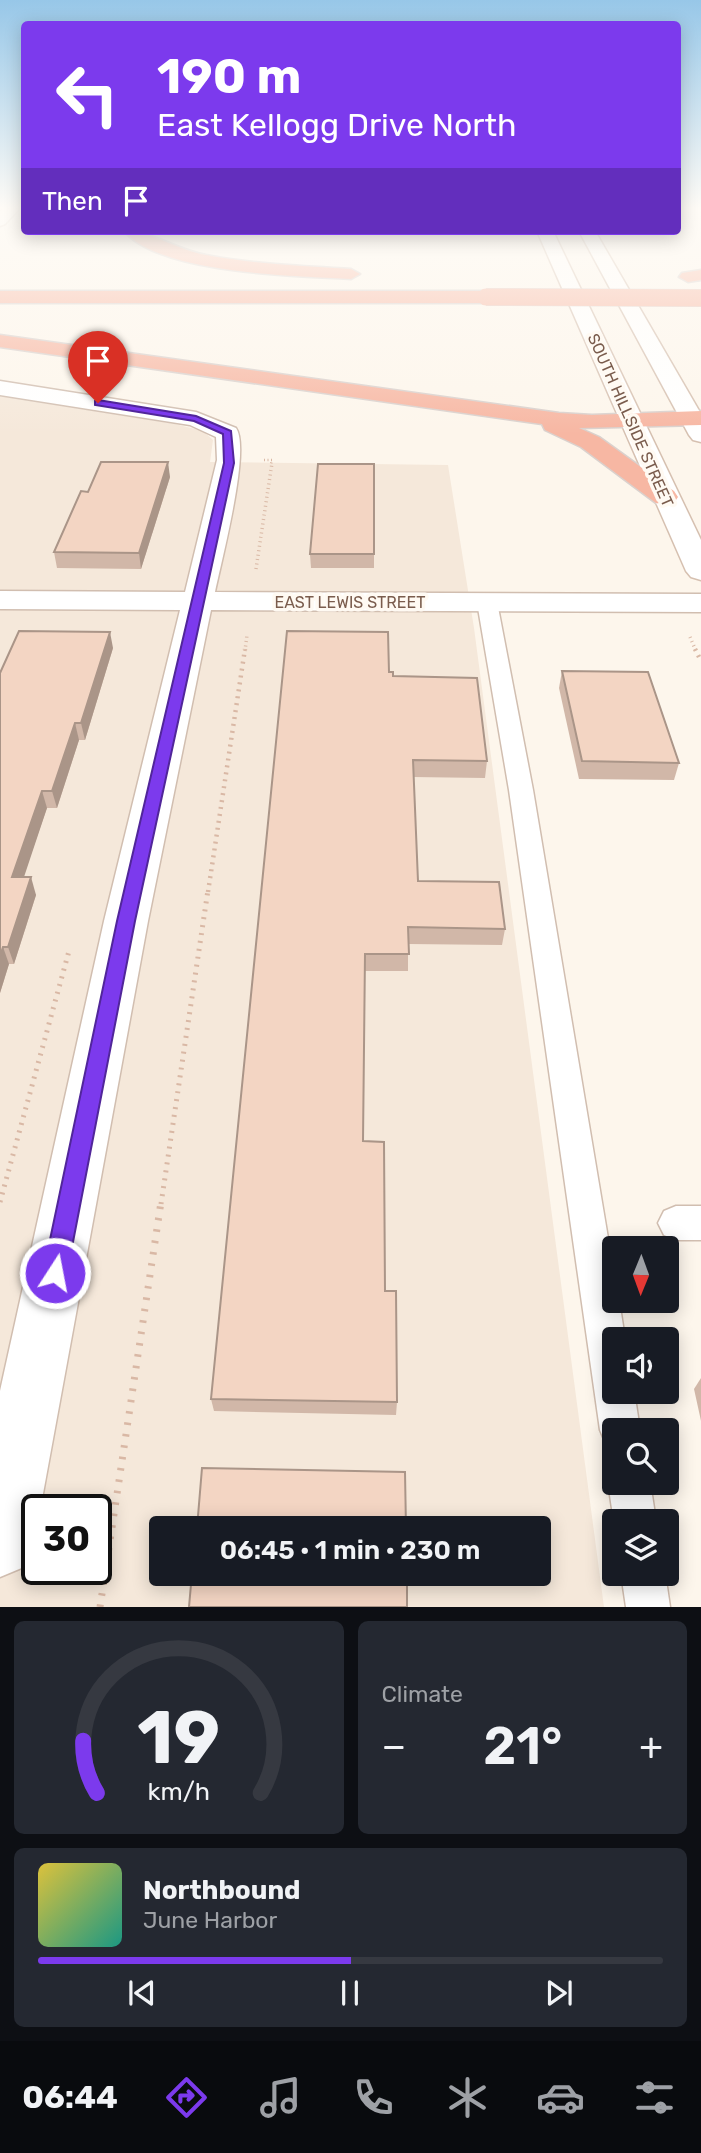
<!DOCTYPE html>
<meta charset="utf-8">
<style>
body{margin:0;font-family:Rubik,sans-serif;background:#242831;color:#f1f3f6;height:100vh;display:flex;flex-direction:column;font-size:26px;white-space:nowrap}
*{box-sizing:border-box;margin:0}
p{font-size:23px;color:#9ea1a6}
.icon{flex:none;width:38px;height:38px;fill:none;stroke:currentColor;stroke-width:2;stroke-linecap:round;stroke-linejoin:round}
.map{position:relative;height:1607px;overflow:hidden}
.panel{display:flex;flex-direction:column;gap:14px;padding:14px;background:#0d0f14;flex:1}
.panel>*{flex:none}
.banner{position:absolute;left:21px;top:21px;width:660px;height:214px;border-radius:7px;box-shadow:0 4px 18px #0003;background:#7c3aed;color:#fff;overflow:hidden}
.needle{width:46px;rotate:181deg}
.fabs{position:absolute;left:602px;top:1236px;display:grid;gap:14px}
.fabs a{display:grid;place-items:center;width:77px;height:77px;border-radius:7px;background:#171b24;box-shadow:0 4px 18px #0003;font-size:35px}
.speed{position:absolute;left:21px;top:1494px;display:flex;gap:14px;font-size:35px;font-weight:700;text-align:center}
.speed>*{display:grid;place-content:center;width:91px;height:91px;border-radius:50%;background:#171b24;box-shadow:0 4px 18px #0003;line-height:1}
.speed .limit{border:4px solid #111;border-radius:10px;background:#fff;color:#111}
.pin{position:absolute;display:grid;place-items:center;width:60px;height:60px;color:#fff;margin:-72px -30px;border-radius:50% 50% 50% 0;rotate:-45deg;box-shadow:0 0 7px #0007}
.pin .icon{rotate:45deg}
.me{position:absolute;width:77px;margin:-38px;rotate:11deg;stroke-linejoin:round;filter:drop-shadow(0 0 5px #0008)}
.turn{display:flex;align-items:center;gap:24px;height:147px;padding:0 21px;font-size:32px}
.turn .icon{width:91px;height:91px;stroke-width:2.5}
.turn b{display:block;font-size:49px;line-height:60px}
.then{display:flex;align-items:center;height:66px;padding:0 21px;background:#0003;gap:14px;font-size:26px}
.big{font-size:52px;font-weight:600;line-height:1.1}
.panel .tile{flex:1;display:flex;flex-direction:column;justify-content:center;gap:10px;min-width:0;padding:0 24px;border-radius:10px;background:#242831}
.panel .dial{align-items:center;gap:0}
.dial svg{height:182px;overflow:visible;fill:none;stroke:#363941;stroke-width:7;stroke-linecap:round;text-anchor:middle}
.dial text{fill:#f1f3f6;stroke:none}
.song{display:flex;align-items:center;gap:21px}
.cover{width:84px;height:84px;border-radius:10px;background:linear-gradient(135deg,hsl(50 70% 55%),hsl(170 70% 35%))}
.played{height:7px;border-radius:4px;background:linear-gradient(90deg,#7c3aed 50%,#363941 50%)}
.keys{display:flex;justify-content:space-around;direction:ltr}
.heat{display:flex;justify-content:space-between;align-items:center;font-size:38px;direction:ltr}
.panel .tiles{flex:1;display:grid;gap:14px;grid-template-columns:1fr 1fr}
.tile:last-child{grid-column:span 2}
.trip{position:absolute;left:149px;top:1516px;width:402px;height:70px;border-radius:7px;background:#171b24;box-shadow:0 4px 18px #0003;font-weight:600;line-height:70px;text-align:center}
.tabs{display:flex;height:112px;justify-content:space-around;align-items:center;background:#090b0e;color:#9ea1a6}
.tabs .icon{width:49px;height:49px}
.tabs .active{color:#7c3aed}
.tabs b{font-size:32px;color:#f1f3f6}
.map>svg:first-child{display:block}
.residential{fill:#f5e8da;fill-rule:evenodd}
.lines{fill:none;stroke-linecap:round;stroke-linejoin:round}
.service-casing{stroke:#d1beb0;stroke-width:3}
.minor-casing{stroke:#d1beb0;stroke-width:3}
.secondary-casing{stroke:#d6c0b0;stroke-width:3}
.motorway-casing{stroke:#dad1cd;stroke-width:3}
.path-far4{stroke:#d9b8a5;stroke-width:2.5;stroke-dasharray:1 2.5;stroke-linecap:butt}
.path-far3{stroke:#d9b8a5;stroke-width:3.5;stroke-dasharray:1 3.5;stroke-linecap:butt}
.path-far2{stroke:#d9b8a5;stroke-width:4.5;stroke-dasharray:2 5;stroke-linecap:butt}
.path-far1{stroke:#d9b8a5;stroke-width:5;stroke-dasharray:2 6;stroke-linecap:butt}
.path{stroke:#d9b8a5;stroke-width:7;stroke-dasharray:2.5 9;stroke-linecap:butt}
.service{fill:#fff;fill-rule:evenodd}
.minor{fill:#fff;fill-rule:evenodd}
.secondary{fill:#fff;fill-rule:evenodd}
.motorway{fill:#f7b7a3;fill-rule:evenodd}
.motorway-bridge-casing{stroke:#dad1cd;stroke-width:18;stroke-linecap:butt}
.motorway-bridge{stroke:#f7b7a3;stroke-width:17}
.wall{fill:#d1b7a8}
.shaded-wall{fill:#aa9588}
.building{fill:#f3d5c3;stroke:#aa9588;stroke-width:2}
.route{fill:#7c3aed;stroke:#51269a;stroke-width:2}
.labels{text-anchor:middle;stroke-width:7;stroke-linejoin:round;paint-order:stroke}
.far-street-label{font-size:16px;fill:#7a5c4d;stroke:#fffaf3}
</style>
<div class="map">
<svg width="701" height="1607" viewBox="0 0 701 1607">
<rect width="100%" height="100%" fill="#fdf6ec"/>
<path class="residential" d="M 0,396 L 175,424 L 203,431 L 213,440 L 210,462 L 448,465 L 474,628 L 604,1607 L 0,1607 ZM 37,1510 L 96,1510 L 96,1570 L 37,1570 ZM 161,1528 L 539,1528 L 539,1573 L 161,1573 Z"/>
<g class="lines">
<g class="service-casing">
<g id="service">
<path d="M 487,596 L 497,602 L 533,790 L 614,1274 L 614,1300 L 619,1300 L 625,1339 L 614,1339 L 614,1391 L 634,1391 L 640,1430 L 614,1430 L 614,1448 L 606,1444 L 600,1430 L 509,790 L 477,602 Z"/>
<path d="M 676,1206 L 701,1206 L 701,1240 L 676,1240 L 664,1235 L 658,1223 L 664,1211 Z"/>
<path d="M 614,1467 L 614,1482 L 650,1482 L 656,1521 L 614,1522 L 608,1482 Z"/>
<path d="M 621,1573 L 665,1573 L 670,1607 L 626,1607 Z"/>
</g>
</g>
<g class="minor-casing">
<g id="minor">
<path d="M 4,209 L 19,209 L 5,224 L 0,226 L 0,212 Z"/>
<path d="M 0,381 L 196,412 L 236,428 C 251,449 221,562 215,592 L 701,594 L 701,612 L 211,610 L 148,921 L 40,1510 L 37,1510 L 34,1543 L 24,1567 L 0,1577 L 0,1391 L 104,921 L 180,610 L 0,609 L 0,591 L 185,592 L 217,460 L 216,437 L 190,425 L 0,395 Z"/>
</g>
</g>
<g class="secondary-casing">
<g id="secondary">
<path d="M 537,231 L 553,231 L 701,540 L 701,580 L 691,577 L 686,571 Z"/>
<path d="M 579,231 L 595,231 L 701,414 L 701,442 L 693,440 L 689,435 Z"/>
</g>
</g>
<g class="motorway-casing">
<g id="motorway">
<path d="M 124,231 C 152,231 177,250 206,255 C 254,264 302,266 351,269 L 360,274 L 351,279 C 297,276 160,274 124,231 Z"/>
<path d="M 701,270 L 701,280 L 688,282 L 679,277 L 682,273 Z"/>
<path d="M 0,291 L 486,291 L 495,297 L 486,303 L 0,303 Z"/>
<path d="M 0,335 L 559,413 L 592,415 L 701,411 L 701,425 L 579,428 L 599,437 L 674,491 L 678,497 L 674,503 L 665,505 L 656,503 L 581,447 L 545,430 L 542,424 L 0,347 Z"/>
</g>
</g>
<path class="path-far4" d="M 264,460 L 272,460 L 271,464"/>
<g class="path-far3">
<path d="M 256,569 L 272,463"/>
<path d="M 690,637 L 696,651"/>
<path d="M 245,651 L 247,635"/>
</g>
<g class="path-far2">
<path d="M 695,649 L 701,661"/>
<path d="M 208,892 L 245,649"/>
</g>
<g class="path-far1">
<path d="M 0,1202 L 69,951"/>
<path d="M 161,1204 L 208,890"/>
</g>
<path class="path" d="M 100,1607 L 161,1202"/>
<use href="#service" class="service"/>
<use href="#minor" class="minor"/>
<use href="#secondary" class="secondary"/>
<use href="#motorway" class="motorway"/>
<g class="motorway-bridge-casing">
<path id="motorway-bridge" d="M 486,297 L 701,298"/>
</g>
<use href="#motorway-bridge" class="motorway-bridge"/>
</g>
<g class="wall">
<path d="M 374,464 L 374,568 L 311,568 L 310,554 Z"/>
<path d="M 170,477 L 141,569 L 57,568 L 54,552 L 88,492 Z"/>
<path d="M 113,648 L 85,740 L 79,740 L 57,808 L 47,808 L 23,877 L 36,895 L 14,964 L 9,964 L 0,993 L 0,673 Z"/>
<path d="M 562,671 L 679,763 L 674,780 L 579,779 L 559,688 Z"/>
<path d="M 389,672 L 487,761 L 485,778 L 413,777 L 418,881 L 505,929 L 502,945 L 408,944 L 408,971 L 365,971 L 363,1141 L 385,1291 L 397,1402 L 396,1415 L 214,1411 L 211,1399 Z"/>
<path d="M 701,1378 L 701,1421 L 694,1389 Z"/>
</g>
<g class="shaded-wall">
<path d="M 168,462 L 170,477 L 141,569 L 139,553 Z"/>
<path d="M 110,632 L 113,648 L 85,740 L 81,723 Z"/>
<path d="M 75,723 L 79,740 L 57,808 L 52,791 Z"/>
<path d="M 42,791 L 47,808 L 18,895 L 12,877 Z"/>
<path d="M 31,877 L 36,895 L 14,964 L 8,947 Z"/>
<path d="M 3,947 L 9,964 L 0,993 L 0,956 Z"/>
</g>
<g class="building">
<path d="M 101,462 L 168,462 L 139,553 L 54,552 L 81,491 L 88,492 Z"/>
<path d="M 318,464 L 374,464 L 374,554 L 310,554 Z"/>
<path d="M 19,631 L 110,632 L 81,723 L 75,723 L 52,791 L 42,791 L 12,877 L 31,877 L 8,947 L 3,947 L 0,956 L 0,673 Z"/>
<path d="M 287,631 L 388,632 L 389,672 L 393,672 L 393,676 L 477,678 L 487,761 L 413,760 L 418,881 L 499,882 L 505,929 L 408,927 L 409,954 L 365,954 L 363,1141 L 384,1142 L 385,1291 L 396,1291 L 397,1402 L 211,1399 Z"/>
<path d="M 562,671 L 648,672 L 679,763 L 582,761 Z"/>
<path d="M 202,1468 L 405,1472 L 406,1528 L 197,1528 Z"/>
<path d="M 192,1573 L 407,1573 L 407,1607 L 189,1607 Z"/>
</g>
<linearGradient id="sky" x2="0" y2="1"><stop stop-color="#97c7e8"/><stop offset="0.48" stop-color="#fefbf6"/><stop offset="1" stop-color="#fefbf6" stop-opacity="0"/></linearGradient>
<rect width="701" height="434" fill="url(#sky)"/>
<path class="route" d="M 98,400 L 196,416 L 231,431 L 234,463 L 135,921 L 67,1273 L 63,1281 L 55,1284 L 47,1281 L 43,1273 L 117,921 L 224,463 L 223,434 L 194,421 L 95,405 L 95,401 Z"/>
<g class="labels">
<g class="far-street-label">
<text transform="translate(631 420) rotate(66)" y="6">SOUTH HILLSIDE STREET</text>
<text x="350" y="608">EAST LEWIS STREET</text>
</g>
</g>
</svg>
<div class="fabs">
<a><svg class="needle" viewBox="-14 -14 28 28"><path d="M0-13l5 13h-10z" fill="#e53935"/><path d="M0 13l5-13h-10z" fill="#9ea1a6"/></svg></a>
<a><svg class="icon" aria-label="sound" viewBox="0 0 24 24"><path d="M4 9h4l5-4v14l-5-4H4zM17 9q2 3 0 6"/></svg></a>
<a><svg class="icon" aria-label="search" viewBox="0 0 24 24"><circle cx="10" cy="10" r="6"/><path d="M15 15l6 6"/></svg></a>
<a><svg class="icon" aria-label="layers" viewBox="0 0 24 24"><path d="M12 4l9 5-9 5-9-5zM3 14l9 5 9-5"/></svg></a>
</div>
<div class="speed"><div class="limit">30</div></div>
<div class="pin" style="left:98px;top:403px;background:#d93025"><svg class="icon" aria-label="arrive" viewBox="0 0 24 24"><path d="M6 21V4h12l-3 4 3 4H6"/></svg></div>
<svg class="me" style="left:55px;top:1273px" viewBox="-20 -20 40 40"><circle r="17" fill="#7c3aed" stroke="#fff" stroke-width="3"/><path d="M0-11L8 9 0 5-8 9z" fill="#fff"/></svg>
<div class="trip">06:45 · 1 min · 230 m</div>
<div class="banner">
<div class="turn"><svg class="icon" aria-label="left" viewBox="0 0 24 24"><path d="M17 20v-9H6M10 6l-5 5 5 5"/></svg><div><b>190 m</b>East Kellogg Drive North</div></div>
<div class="then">Then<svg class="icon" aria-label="arrive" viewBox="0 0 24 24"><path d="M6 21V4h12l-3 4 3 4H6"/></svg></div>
</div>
</div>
<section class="panel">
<div class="tiles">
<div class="tile dial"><svg viewBox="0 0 100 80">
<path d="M14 69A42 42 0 1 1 86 69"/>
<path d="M14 69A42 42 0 0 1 8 46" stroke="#7c3aed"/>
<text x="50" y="56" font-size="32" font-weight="700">19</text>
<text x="50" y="72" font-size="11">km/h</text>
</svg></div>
<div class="tile"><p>Climate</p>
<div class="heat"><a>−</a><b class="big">21°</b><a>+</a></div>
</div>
<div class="tile">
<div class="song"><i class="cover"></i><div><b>Northbound</b><p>June Harbor</p></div></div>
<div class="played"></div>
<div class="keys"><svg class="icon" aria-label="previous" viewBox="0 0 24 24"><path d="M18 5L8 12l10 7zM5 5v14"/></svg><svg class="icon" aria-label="pause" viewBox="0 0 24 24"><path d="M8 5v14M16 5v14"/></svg><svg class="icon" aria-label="next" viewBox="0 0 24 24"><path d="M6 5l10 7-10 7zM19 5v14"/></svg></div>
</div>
</div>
</section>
<nav class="tabs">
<b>06:44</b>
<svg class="icon active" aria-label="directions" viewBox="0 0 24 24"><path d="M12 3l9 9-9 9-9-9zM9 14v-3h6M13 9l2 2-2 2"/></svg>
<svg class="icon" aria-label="music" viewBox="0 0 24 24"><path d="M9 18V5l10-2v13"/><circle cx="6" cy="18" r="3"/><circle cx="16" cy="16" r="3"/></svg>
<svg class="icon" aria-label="phone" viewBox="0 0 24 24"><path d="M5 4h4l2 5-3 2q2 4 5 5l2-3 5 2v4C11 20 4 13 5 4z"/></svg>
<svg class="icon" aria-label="climate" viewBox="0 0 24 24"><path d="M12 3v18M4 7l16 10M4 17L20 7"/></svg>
<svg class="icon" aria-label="car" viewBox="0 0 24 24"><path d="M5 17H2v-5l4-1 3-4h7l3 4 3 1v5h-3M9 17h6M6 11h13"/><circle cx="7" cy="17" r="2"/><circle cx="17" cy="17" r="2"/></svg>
<svg class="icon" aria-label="filters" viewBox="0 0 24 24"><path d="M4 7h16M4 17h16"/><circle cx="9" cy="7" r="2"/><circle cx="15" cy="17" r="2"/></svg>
</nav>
